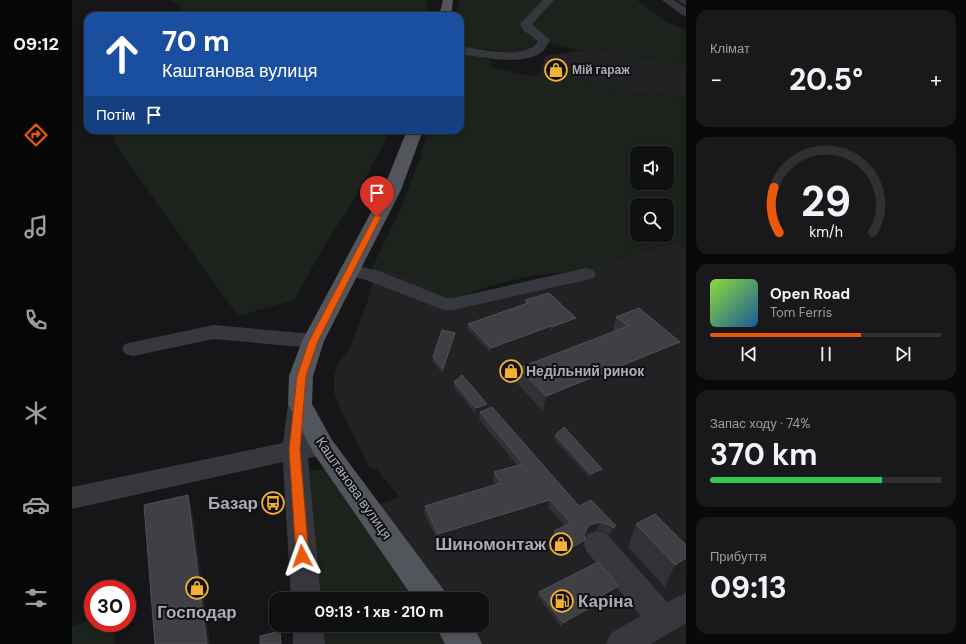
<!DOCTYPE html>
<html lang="uk">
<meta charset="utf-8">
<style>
body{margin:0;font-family:"DM Sans",sans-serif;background:#19191b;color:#f1f3f6;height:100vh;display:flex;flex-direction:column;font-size:15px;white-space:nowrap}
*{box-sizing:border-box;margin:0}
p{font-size:13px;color:#9c9d9f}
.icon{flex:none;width:22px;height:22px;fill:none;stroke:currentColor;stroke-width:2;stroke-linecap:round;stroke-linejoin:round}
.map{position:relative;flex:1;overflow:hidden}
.drawer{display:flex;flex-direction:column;gap:10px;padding:10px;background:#09090a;width:280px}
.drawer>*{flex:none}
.guide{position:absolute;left:12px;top:12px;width:380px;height:122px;border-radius:12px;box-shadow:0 2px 6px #0003,0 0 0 1px #303032;background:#1a4fa0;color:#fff;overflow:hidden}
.tools{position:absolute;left:558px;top:146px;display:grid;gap:8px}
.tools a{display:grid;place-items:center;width:44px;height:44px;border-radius:8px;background:#101012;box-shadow:0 2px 6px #0003,0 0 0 1px #303032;font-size:20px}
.speed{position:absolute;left:12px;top:580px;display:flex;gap:8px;font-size:20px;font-weight:700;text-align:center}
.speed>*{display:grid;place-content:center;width:52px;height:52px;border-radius:50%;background:#101012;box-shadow:0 2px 6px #0003,0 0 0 1px #303032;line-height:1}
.speed .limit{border:6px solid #d22;background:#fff;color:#111}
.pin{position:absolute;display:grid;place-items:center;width:34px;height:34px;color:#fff;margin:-41px -17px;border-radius:50% 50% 50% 0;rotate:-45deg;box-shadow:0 0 4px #0007}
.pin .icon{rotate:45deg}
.me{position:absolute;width:44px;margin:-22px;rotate:356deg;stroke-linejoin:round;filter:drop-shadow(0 0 3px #0008)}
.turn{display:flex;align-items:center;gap:14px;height:84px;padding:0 12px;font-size:18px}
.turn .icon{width:52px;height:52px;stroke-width:2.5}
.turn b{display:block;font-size:28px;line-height:34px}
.then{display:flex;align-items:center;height:38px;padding:0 12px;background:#0003;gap:8px;font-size:15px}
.big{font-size:30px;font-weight:700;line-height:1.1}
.drawer .tile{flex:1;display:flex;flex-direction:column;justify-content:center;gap:6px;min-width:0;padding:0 14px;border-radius:12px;background:#19191b}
.drawer .dial{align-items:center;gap:0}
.dial svg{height:104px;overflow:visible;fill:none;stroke:#303032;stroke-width:7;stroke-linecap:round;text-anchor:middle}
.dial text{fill:#f1f3f6;stroke:none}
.song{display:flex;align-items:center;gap:12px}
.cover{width:48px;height:48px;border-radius:6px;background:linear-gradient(135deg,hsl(90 70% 55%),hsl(210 70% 35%))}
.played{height:4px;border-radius:2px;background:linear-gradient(90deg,#ea580c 65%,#303032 65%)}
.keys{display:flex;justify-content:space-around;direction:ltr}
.heat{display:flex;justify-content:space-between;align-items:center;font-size:22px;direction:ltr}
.charge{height:6px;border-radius:3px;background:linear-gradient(90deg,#34c759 74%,#303032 0)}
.trip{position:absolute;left:197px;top:592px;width:220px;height:40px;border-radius:12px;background:#101012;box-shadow:0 2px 6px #0003,0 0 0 1px #303032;font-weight:700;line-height:40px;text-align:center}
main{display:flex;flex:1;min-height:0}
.tab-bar{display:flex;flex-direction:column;width:72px;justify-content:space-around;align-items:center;background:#060607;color:#9c9d9f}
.tab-bar .icon{width:28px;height:28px}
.tab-bar .on{color:#ea580c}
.tab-bar b{font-size:18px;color:#f1f3f6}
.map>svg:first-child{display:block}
.built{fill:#222225}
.green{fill:#1c231d;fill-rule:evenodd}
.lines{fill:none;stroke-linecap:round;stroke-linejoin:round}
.minor{fill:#37383d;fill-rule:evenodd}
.major{fill:#53555c;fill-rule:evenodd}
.wall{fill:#323236}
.shaded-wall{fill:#212124}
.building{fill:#3f3f44;stroke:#4f5156}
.route{fill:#ea580c;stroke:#983908}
.labels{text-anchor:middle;stroke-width:4;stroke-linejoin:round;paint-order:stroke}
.far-poi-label{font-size:12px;font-weight:bold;fill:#a8adb8;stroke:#111113;text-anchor:start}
.poi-label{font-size:14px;font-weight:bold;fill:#a8adb8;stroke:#111113;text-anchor:start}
.street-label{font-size:14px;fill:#a8adb8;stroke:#111113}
.near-poi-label{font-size:17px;font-weight:bold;fill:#a8adb8;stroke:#111113;text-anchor:end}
</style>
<main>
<nav class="tab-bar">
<b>09:12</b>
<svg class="icon on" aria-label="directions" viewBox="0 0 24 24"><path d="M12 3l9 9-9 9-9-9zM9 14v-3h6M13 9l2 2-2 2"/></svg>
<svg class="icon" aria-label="music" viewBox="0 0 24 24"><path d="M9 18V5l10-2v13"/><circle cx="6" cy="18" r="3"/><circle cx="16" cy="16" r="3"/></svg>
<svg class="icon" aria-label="phone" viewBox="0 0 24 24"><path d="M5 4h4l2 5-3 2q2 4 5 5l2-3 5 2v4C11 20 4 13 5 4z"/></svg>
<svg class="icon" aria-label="climate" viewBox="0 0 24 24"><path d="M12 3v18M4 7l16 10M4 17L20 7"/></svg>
<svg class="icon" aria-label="car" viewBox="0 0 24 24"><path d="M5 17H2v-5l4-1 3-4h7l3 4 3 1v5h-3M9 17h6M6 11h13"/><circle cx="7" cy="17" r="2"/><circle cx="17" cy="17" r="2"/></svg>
<svg class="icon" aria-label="filters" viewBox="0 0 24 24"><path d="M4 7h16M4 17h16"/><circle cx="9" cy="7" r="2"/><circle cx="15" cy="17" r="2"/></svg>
</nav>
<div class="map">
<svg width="614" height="644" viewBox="0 0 614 644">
<rect width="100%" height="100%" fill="#161618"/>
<g class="built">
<path d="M 521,48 L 614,66 L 614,98 L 576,91 L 574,95 L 530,86 L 530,83 L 476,74 L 468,74 L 472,59 L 474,56 L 505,51 L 517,53 Z"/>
<path d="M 599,243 L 614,245 L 614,644 L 393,644 L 379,625 L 410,625 L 410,599 L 360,599 L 295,509 L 327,497 L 305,469 L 297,467 L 272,417 L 262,392 L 262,377 L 265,364 L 277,350 L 297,297 L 301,282 L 299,280 L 301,266 L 335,276 L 360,288 L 379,300 L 436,295 L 443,296 L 510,279 L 503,271 Z"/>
</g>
<g class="green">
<path d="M 96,0 L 356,0 L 352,16 L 113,16 L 108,4 Z"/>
<path d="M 387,0 L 565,0 L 592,21 L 614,30 L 614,66 L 521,48 L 517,53 L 466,40 L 456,49 L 446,53 L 388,47 L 388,16 L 385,16 Z"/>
<path d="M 388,52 L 404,55 L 419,61 L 418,67 L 458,76 L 476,74 L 530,83 L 530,86 L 574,95 L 576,91 L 614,98 L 614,245 L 598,243 L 503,271 L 458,276 L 417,286 L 379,300 L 360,288 L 335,276 L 301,266 L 329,208 L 347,161 L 356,130 L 388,130 ZM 565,153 L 595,153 L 595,183 L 565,183 ZM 565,205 L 595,205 L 595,235 L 565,235 Z"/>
<path d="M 39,130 L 319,130 L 281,201 L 250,250 L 222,300 L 166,316 L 47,150 Z"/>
<path d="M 265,468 L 360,599 L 234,599 L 224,472 Z"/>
<path d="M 21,620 L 21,623 L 42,623 L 43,644 L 0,644 L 0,626 Z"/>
<path d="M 236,625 L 379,625 L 393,644 L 237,644 Z"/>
</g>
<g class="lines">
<g class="minor">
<path d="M 471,0 L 482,0 L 460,24 L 478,40 C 476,43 474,48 471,51 C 453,67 410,57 388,54 L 388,46 C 407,49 454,61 466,41 L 451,30 L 448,24 Z"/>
<path d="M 590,0 L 602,0 L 614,8 L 614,16 L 610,15 Z"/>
<path d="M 277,264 L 307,271 L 374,298 L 381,298 L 514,268 L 521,270 L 524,274 L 521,278 L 514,280 L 381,310 L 372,310 L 294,280 L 270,274 L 267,270 L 270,266 Z"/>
<path d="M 142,325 L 241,334 L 249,336 L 252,341 L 249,346 L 241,348 L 142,339 L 61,356 L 53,354 L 50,349 L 53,344 L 61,342 Z"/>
<path d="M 228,395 L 236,398 L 240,404 L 237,439 L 251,437 L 260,440 L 264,447 L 260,454 L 236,458 L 249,599 L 219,599 L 211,462 L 0,509 L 0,487 L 211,443 L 216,404 L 220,398 Z"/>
<path d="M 525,531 L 535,534 L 595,602 L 614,593 L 614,623 L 579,644 L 534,644 L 539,633 L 569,616 L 515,552 L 511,543 L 515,534 Z"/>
<path d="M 221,625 L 251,625 L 253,644 L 221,644 Z"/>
</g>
<g class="major">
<path d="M 371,0 L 381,0 L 379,16 L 367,16 Z"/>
<path d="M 335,130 L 351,130 L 329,190 L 252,341 L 241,376 L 240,404 L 260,440 L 371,589 L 376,599 L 342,599 L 242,454 L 216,404 L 217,376 L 230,341 L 311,190 Z"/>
<path d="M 363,625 L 399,625 L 405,633 L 410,644 L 373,644 Z"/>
</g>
</g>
<g class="wall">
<path d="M 605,0 L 614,0 L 614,6 Z"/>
<path d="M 453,300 L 504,318 L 503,322 L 480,331 L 478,330 L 418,352 L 395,328 L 396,324 L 453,304 Z"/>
<path d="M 544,317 L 608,342 L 603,357 L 471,411 L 445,383 L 447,368 L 541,332 L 541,331 Z"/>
<path d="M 383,333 L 383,337 L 371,374 L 360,361 L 361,357 Z"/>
<path d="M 382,382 L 415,404 L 415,408 L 403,413 L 382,387 Z"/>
<path d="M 408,412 L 507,506 L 544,526 L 542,533 L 538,535 L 535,533 L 525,530 L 515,533 L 512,537 L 511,547 L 495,556 L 480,538 L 482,531 L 493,526 L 476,507 L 366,541 L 352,513 L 353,506 L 424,485 L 421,480 L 422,472 L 445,465 L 407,419 Z"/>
<path d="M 483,435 L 530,469 L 529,473 L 518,478 L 482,439 Z"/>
<path d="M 583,514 L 612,575 L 593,587 L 556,547 L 564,524 Z"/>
<path d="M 547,586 L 545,590 L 523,602 L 522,608 L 489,627 L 466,596 L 467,592 Z"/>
</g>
<g class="shaded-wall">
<path d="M 504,318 L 503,322 L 480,331 L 480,327 Z"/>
<path d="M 479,326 L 478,330 L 418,352 L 419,348 Z"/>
<path d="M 383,333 L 383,337 L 371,374 L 371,369 Z"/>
<path d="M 608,342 L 603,357 L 471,411 L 474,396 Z"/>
<path d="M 415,404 L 415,408 L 403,413 L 404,408 Z"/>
<path d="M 530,469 L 529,473 L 518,478 L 519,474 Z"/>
<path d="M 116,495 L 122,518 L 138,644 L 135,644 Z"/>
<path d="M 478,500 L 476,507 L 366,541 L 366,534 Z"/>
<path d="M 528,522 L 525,530 L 515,533 L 510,541 L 513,540 L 511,547 L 495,556 L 497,549 L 517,525 Z"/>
<path d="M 544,526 L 542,533 L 538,535 L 541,528 Z"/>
<path d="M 614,558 L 614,571 L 612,575 L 593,587 L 603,565 Z"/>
<path d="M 547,586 L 545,590 L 519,604 L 521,600 Z"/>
<path d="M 524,604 L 522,608 L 489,627 L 491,623 Z"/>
</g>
<g class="building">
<path d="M 477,293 L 504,318 L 480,327 L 479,326 L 419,348 L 396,324 L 456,303 L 453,300 Z"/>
<path d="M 567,308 L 608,342 L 474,396 L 447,368 L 556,326 L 544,317 Z"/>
<path d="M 370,330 L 383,333 L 371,369 L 361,357 Z"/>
<path d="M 390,375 L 415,404 L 404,408 L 382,382 Z"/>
<path d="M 420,407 L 507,506 L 519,500 L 544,526 L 541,528 L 538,525 L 528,522 L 517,525 L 512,535 L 513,540 L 497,549 L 482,531 L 499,523 L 478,500 L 366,534 L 353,506 L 429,483 L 422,472 L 451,464 L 408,412 Z"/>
<path d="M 492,427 L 530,469 L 519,474 L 483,435 Z"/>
<path d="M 116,495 L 135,644 L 83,644 L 72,505 Z"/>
<path d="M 583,514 L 614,545 L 614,558 L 603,565 L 564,524 Z"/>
<path d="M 526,562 L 547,586 L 521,600 L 524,604 L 491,623 L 467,592 Z"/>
<path d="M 208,631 L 209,644 L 188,644 L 188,636 Z"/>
</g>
<path class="route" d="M 303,215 L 305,215 L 309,217 L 246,341 L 234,376 L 228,450 L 237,556 L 235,560 L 230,562 L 226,560 L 224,556 L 217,450 L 225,376 L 237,341 Z"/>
<defs>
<g id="shop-ring" transform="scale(1.15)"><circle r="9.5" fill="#111113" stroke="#f2b134" stroke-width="1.5"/><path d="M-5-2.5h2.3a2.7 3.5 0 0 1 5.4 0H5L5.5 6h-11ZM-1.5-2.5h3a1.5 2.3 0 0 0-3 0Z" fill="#f2b134"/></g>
<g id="bus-ring" transform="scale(1.15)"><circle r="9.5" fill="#111113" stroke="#f2b134" stroke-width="1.5"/><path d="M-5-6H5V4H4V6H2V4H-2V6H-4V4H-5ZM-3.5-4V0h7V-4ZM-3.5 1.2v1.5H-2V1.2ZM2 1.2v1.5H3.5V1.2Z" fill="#f2b134"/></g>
<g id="fuel-ring" transform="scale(1.15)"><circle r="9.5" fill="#111113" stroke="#f2b134" stroke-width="1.5"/><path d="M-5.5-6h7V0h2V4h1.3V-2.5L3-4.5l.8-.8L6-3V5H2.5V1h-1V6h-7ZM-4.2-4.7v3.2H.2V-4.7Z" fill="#f2b134"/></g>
</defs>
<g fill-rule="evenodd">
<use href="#shop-ring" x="484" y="70"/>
<use href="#shop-ring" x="439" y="371"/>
<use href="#bus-ring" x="201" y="503"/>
<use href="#shop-ring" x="489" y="544"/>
<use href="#shop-ring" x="125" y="588"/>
<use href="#fuel-ring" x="490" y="601"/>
</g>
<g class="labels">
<g class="far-poi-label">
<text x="500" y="74">Мій гараж</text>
</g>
<g class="poi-label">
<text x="454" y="376">Недільний ринок</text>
</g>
<g class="street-label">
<text transform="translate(282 488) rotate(55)" y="5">Каштанова вулиця</text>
</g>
<g class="near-poi-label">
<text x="186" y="509">Базар</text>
<text x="474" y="550">Шиномонтаж</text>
<text x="506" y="607" text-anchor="start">Каріна</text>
<text x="125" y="618" text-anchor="middle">Господар</text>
</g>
</g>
</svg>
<div class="tools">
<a><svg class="icon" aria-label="sound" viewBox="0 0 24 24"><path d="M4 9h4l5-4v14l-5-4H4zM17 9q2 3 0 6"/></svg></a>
<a><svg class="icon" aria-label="search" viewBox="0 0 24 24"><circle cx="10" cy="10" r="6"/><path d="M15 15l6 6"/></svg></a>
</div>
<div class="speed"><div class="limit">30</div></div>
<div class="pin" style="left:305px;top:217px;background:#d93025"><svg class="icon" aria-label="arrive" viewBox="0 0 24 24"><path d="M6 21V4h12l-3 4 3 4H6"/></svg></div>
<svg class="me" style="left:230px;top:556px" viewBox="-20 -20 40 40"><path d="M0-17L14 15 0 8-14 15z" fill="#ea580c" stroke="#fff" stroke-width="4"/></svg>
<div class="trip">09:13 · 1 хв · 210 m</div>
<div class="guide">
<div class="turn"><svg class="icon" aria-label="ahead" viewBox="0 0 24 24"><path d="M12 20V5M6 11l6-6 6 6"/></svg><div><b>70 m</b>Каштанова вулиця</div></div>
<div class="then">Потім<svg class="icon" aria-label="arrive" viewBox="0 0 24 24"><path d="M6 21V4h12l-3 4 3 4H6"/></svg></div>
</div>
</div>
<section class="drawer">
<div class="tile"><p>Клімат</p>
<div class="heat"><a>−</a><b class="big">20.5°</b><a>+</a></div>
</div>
<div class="tile dial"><svg viewBox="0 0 100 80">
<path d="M14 69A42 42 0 1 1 86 69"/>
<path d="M14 69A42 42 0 0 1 10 34" stroke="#ea580c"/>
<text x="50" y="56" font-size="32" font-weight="700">29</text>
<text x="50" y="72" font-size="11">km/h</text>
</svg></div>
<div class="tile">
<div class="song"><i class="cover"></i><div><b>Open Road</b><p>Tom Ferris</p></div></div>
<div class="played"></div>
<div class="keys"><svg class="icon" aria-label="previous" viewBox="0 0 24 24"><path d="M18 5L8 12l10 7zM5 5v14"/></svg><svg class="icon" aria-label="pause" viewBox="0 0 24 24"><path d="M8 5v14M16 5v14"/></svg><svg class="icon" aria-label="next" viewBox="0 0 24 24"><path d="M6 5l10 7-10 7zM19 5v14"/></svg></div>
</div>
<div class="tile"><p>Запас ходу · 74%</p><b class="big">370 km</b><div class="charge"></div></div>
<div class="tile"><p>Прибуття</p><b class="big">09:13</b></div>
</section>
</main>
